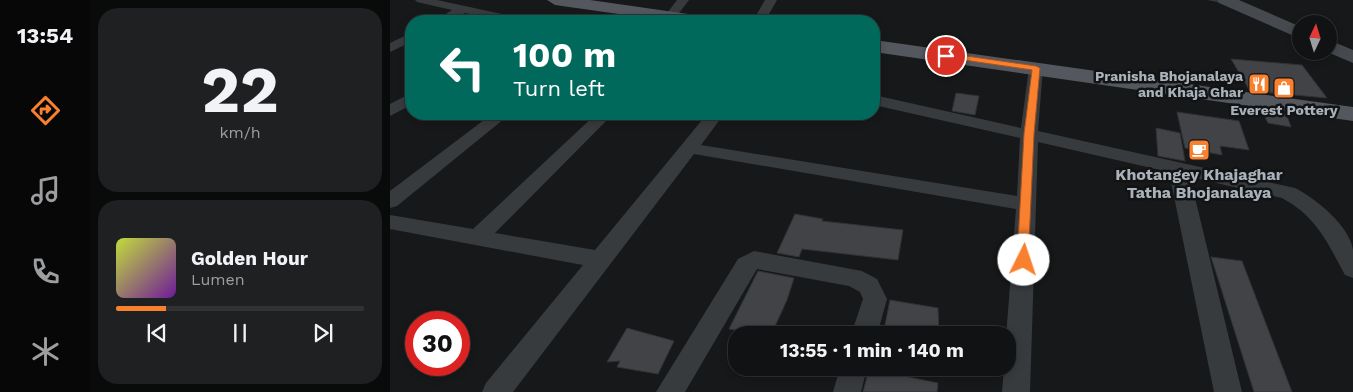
<!DOCTYPE html>
<meta charset="utf-8">
<style>
body{margin:0;font-family:"Work Sans",sans-serif;background:#1e2021;color:#f1f3f6;height:100vh;display:flex;flex-direction:column;font-size:19px;white-space:nowrap}
*{box-sizing:border-box;margin:0}
p{font-size:16px;color:#9c9ea0}
.icon{flex:none;width:28px;height:28px;fill:none;stroke:currentColor;stroke-width:2;stroke-linecap:round;stroke-linejoin:round}
.map{position:relative;flex:1;overflow:hidden}
.panel{display:flex;flex-direction:column;gap:8px;padding:8px;background:#090a0a;width:300px}
.panel>*{flex:none}
.hud{position:absolute;left:15px;top:15px;width:475px;height:105px;border-radius:20px;box-shadow:0 2px 8px #0003,0 0 0 1px #303233;background:#00695c;color:#fff;overflow:hidden}
.needle{width:32px;rotate:4deg}
.controls{position:absolute;left:902px;top:15px;display:grid;gap:10px}
.controls a{display:grid;place-items:center;width:45px;height:45px;border-radius:50%;background:#111213;box-shadow:0 2px 8px #0003,0 0 0 1px #303233;font-size:25px}
.speed{position:absolute;left:15px;top:311px;display:flex;gap:10px;font-size:25px;font-weight:700;text-align:center}
.speed>*{display:grid;place-content:center;width:65px;height:65px;border-radius:50%;background:#111213;box-shadow:0 2px 8px #0003,0 0 0 1px #303233;line-height:1}
.speed .limit{border:8px solid #d22;background:#fff;color:#111}
.pin{position:absolute;display:grid;place-items:center;width:42px;height:42px;color:#fff;margin:-21px;border:2px solid #fff;border-radius:50%;box-shadow:0 1px 5px #0007}
.me{position:absolute;width:55px;margin:-28px;rotate:4deg;stroke-linejoin:round;filter:drop-shadow(0 0 4px #0008)}
.turn{display:flex;align-items:center;gap:18px;height:105px;padding:0 25px;font-size:22px}
.turn .icon{width:65px;height:65px;stroke-width:2.5}
.turn b{display:block;font-size:35px;line-height:42px}
.panel .card{flex:1;display:flex;flex-direction:column;justify-content:center;gap:8px;min-width:0;padding:0 18px;border-radius:20px;background:#1e2021}
.panel .dial{align-items:center;gap:0}
.dial b{font-size:65px;line-height:1}
.song{display:flex;align-items:center;gap:15px}
.cover{width:60px;height:60px;border-radius:8px;background:linear-gradient(135deg,hsl(70 70% 55%),hsl(280 70% 35%))}
.played{height:5px;border-radius:2px;background:linear-gradient(90deg,#f9802f 20%,#303233 20%)}
.keys{display:flex;justify-content:space-around;direction:ltr}
.trip{position:absolute;left:338px;top:326px;width:288px;height:50px;border-radius:20px;background:#111213;box-shadow:0 2px 8px #0003,0 0 0 1px #303233;font-weight:700;line-height:50px;text-align:center}
main{display:flex;flex:1;min-height:0}
.menu{display:flex;flex-direction:column;width:90px;justify-content:space-around;align-items:center;background:#070708;color:#9c9ea0}
.menu .icon{width:35px;height:35px}
.menu .current{color:#f9802f}
.menu b{font-size:22px;color:#f1f3f6}
.map>svg:first-child{display:block}
.lines{fill:none;stroke-linecap:round;stroke-linejoin:round}
.stream{fill:#2c3b3e;fill-rule:evenodd}
.building{fill:#414346;stroke:#313235}
.street{fill:#383b3e;fill-rule:evenodd}
.secondary{fill:#464a4e;fill-rule:evenodd}
.primary{fill:#54585e;fill-rule:evenodd}
.route{fill:#f9802f;stroke:#a2531f}
.labels{text-anchor:middle;stroke-width:5;stroke-linejoin:round;paint-order:stroke}
.far-poi-label{font-size:14px;font-weight:bold;fill:#a9b2ba;stroke:#121314;text-anchor:end}
.poi-label{font-size:16px;font-weight:bold;fill:#a9b2ba;stroke:#121314}
</style>
<main>
<nav class="menu">
<b>13:54</b>
<svg class="icon current" aria-label="directions" viewBox="0 0 24 24"><path d="M12 3l9 9-9 9-9-9zM9 14v-3h6M13 9l2 2-2 2"/></svg>
<svg class="icon" aria-label="music" viewBox="0 0 24 24"><path d="M9 18V5l10-2v13"/><circle cx="6" cy="18" r="3"/><circle cx="16" cy="16" r="3"/></svg>
<svg class="icon" aria-label="phone" viewBox="0 0 24 24"><path d="M5 4h4l2 5-3 2q2 4 5 5l2-3 5 2v4C11 20 4 13 5 4z"/></svg>
<svg class="icon" aria-label="climate" viewBox="0 0 24 24"><path d="M12 3v18M4 7l16 10M4 17L20 7"/></svg>
</nav>
<section class="panel">
<div class="card dial"><b>22</b><p>km/h</p></div>
<div class="card">
<div class="song"><i class="cover"></i><div><b>Golden Hour</b><p>Lumen</p></div></div>
<div class="played"></div>
<div class="keys"><svg class="icon" aria-label="previous" viewBox="0 0 24 24"><path d="M18 5L8 12l10 7zM5 5v14"/></svg><svg class="icon" aria-label="pause" viewBox="0 0 24 24"><path d="M8 5v14M16 5v14"/></svg><svg class="icon" aria-label="next" viewBox="0 0 24 24"><path d="M6 5l10 7-10 7zM19 5v14"/></svg></div>
</div>
</section>
<div class="map">
<svg width="963" height="392" viewBox="0 0 963 392">
<rect width="100%" height="100%" fill="#171819"/>
<g class="lines">
<path class="stream" d="M 817,0 L 826,0 L 838,3 L 836,4 Z"/>
</g>
<g class="building">
<path d="M 841,59 L 912,65 L 937,98 L 860,91 Z"/>
<path d="M 566,93 L 589,96 L 585,115 L 562,111 Z"/>
<path d="M 871,110 L 896,113 L 901,127 L 878,123 Z"/>
<path d="M 787,112 L 849,121 L 859,150 L 830,146 L 832,155 L 795,148 Z"/>
<path d="M 766,128 L 790,133 L 795,161 L 768,156 Z"/>
<path d="M 405,214 L 433,219 L 432,221 L 513,230 L 508,260 L 412,249 L 409,257 L 387,253 Z"/>
<path d="M 821,257 L 852,261 L 902,392 L 864,392 Z"/>
<path d="M 368,271 L 404,278 L 397,300 L 381,335 L 339,329 Z"/>
<path d="M 500,300 L 548,308 L 549,335 L 493,335 Z"/>
<path d="M 237,328 L 284,341 L 268,374 L 227,367 L 230,361 L 217,362 Z"/>
<path d="M 479,369 L 548,383 L 547,392 L 473,392 Z"/>
</g>
<g class="lines">
<g class="street">
<path d="M 25,0 L 47,0 L 126,17 L 132,21 L 110,21 L 75,13 L 60,21 L 45,21 L 62,10 L 27,2 Z"/>
<path d="M 287,0 L 299,0 L 283,21 L 271,21 Z"/>
<path d="M 375,0 L 387,0 L 375,21 L 363,21 Z"/>
<path d="M 21,33 L 21,42 L 0,52 L 0,43 Z"/>
<path d="M 646,64 L 653,68 L 648,131 L 905,188 C 925,198 960,226 963,250 C 963,259 963,269 963,278 L 955,275 C 937,242 927,217 892,198 L 800,177 L 852,392 L 824,392 L 779,172 L 648,142 L 640,392 L 612,392 L 614,368 L 616,368 L 616,337 L 626,209 L 304,154 L 123,392 L 92,392 L 96,383 L 193,265 L 0,229 L 0,215 L 83,229 L 206,114 L 223,114 L 105,233 L 205,250 L 317,114 L 334,114 L 311,145 L 627,196 L 630,138 L 484,105 L 484,95 L 631,128 L 639,68 Z"/>
<path d="M 21,93 L 21,105 L 0,116 L 0,104 Z"/>
<path d="M 102,114 L 120,114 L 7,206 L 0,208 L 0,191 Z"/>
<path d="M 364,251 L 472,271 L 487,279 L 497,299 L 487,335 L 461,335 L 473,299 L 470,292 L 459,286 L 367,269 L 295,392 L 266,392 L 348,259 Z"/>
<path d="M 450,368 L 477,368 L 471,392 L 443,392 Z"/>
</g>
<g class="secondary">
<path d="M 827,0 L 849,0 L 911,27 L 911,39 L 829,3 Z"/>
<path d="M 939,40 L 963,50 L 963,63 L 935,51 L 939,51 Z"/>
</g>
<g class="primary">
<path d="M 157,0 L 200,0 L 312,16 L 318,17 L 321,21 L 278,21 L 165,5 Z"/>
<path d="M 484,40 L 963,107 L 963,121 L 484,52 Z"/>
</g>
</g>
<path class="route" d="M 556,53 L 646,66 L 650,68 L 644,134 L 638,264 L 634,265 L 627,260 L 634,134 L 642,70 L 553,57 L 553,54 Z"/>
<defs>
<g id="restaurant-square" transform="scale(1.125)"><rect x="-9" y="-9" width="18" height="18" rx="4" fill="#f9802f" stroke="#121314"/><path d="M-5-6h1v4h1v-4h1v4h1v-4h1v5L-1.5 .5V6h-2V.5L-5-1ZM5-6V6H3V1.5H1.5Q1.5-4 5-6Z" fill="#fff"/></g>
<g id="shop-square" transform="scale(1.125)"><rect x="-9" y="-9" width="18" height="18" rx="4" fill="#f9802f" stroke="#121314"/><path d="M-5-2.5h2.3a2.7 3.5 0 0 1 5.4 0H5L5.5 6h-11ZM-1.5-2.5h3a1.5 2.3 0 0 0-3 0Z" fill="#fff"/></g>
<g id="cafe-square" transform="scale(1.125)"><rect x="-9" y="-9" width="18" height="18" rx="4" fill="#f9802f" stroke="#121314"/><path d="M-5.5-4.5H6V0H3Q3 3.5 0 3.5H-2.5Q-5.5 3.5-5.5 0ZM3-3.2v2h1.7v-2ZM-6 4.5H4V6H-6Z" fill="#fff"/></g>
</defs>
<g fill-rule="evenodd">
<use href="#restaurant-square" x="869" y="84"/>
<use href="#shop-square" x="894" y="88"/>
<use href="#cafe-square" x="809" y="150"/>
</g>
<g class="labels">
<g class="far-poi-label">
<text x="853" y="81">Pranisha Bhojanalaya<tspan x="853" dy="16">and Khaja Ghar</tspan></text>
<text x="894" y="115" text-anchor="middle">Everest Pottery</text>
</g>
<g class="poi-label">
<text x="809" y="180">Khotangey Khajaghar<tspan x="809" dy="18">Tatha Bhojanalaya</tspan></text>
</g>
</g>
</svg>
<div class="controls">
<a><svg class="needle" viewBox="-14 -14 28 28"><path d="M0-13l5 13h-10z" fill="#e53935"/><path d="M0 13l5-13h-10z" fill="#9c9ea0"/></svg></a>
</div>
<div class="speed"><div class="limit">30</div></div>
<div class="pin" style="left:556px;top:56px;background:#d93025"><svg class="icon" aria-label="arrive" viewBox="0 0 24 24"><path d="M6 21V4h12l-3 4 3 4H6"/></svg></div>
<svg class="me" style="left:634px;top:260px" viewBox="-20 -20 40 40"><circle r="19" fill="#fff"/><path d="M0-13L10 11 0 6-10 11z" fill="#f9802f"/></svg>
<div class="trip">13:55 · 1 min · 140 m</div>
<div class="hud">
<div class="turn"><svg class="icon" aria-label="left" viewBox="0 0 24 24"><path d="M17 20v-9H6M10 6l-5 5 5 5"/></svg><div><b>100 m</b>Turn left</div></div>
</div>
</div>
</main>
